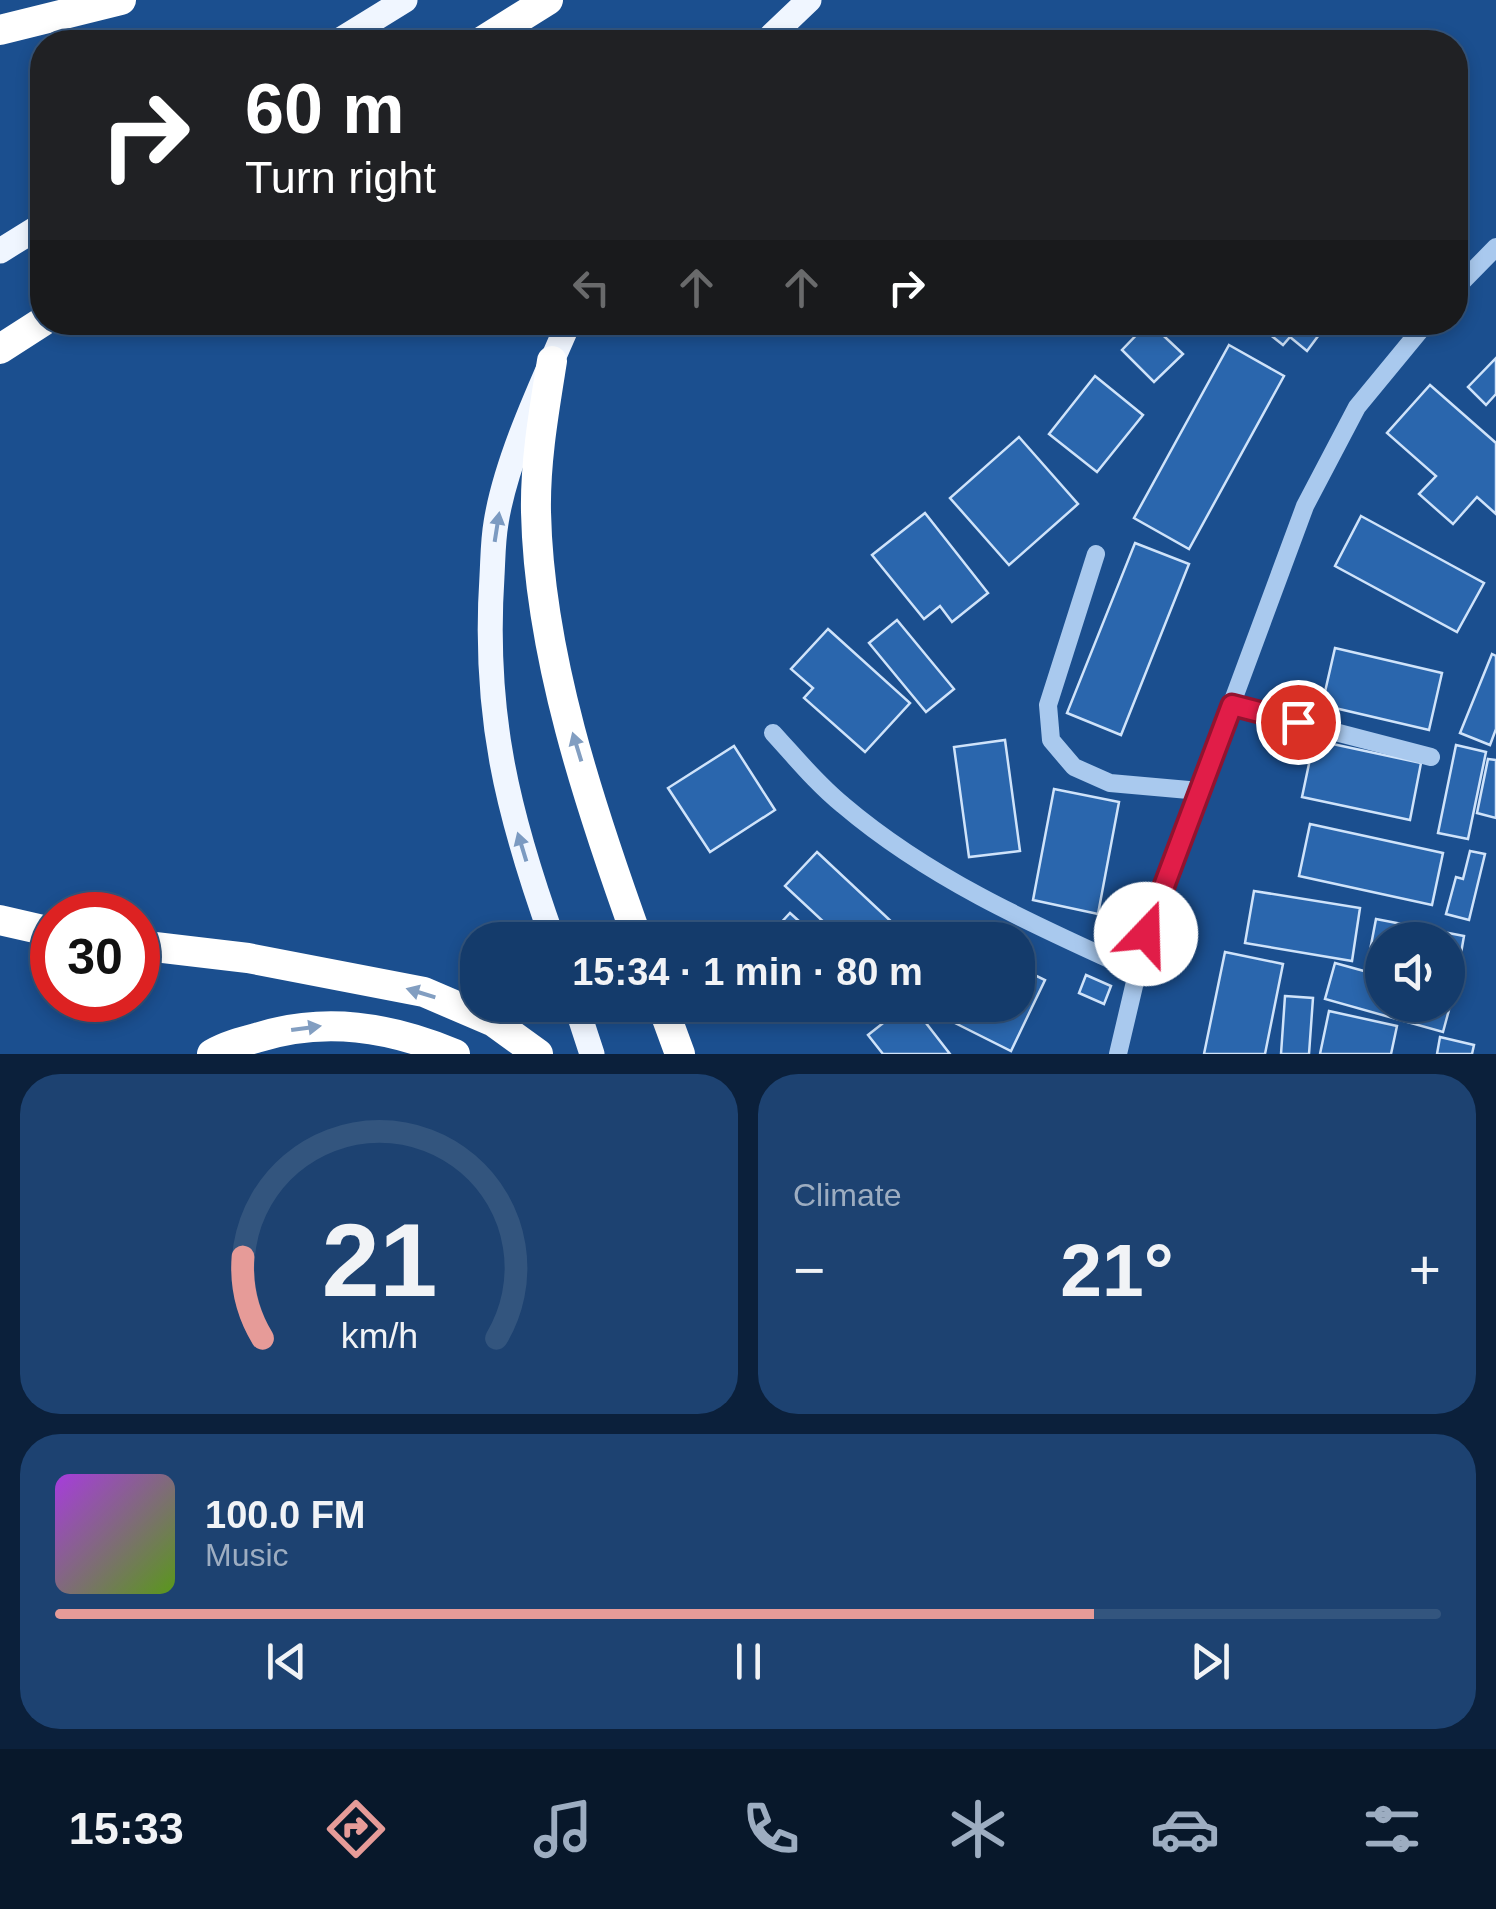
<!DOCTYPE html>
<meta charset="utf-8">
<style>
body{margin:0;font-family:Arial,sans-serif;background:#1d4271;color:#f1f3f6;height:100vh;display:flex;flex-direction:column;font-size:38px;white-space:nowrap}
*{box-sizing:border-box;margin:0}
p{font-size:32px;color:#9dadc1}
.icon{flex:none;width:55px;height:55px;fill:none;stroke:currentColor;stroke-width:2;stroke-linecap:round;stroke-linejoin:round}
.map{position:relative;height:1054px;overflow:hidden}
.side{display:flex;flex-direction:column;gap:20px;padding:20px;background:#0b203b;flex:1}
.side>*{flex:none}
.hud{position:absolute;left:30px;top:30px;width:1438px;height:305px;border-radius:40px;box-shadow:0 5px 15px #0003,0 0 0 2px #33557e;background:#202124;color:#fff;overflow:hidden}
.tools{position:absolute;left:1365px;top:922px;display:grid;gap:20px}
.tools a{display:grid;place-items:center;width:100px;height:100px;border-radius:50%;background:#143b6b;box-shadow:0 5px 15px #0003,0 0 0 2px #33557e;font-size:50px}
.speed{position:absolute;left:30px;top:892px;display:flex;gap:20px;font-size:50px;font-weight:700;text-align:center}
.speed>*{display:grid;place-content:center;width:130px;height:130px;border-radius:50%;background:#143b6b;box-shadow:0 5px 15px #0003,0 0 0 2px #33557e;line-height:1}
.speed .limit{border:15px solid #d22;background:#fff;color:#111}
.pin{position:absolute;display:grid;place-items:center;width:85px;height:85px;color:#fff;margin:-42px;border:5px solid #fff;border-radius:50%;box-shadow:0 2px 10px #0007}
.me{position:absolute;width:110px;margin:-55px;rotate:21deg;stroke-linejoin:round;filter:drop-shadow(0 0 8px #0008)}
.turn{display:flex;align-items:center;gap:35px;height:210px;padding:0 50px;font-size:45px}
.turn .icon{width:130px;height:130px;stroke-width:2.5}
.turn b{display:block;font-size:70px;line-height:85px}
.lanes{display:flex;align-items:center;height:95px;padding:0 50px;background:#0003;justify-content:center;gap:50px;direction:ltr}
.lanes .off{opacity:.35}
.big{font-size:75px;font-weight:800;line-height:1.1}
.side .widget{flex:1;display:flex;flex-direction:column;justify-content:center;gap:15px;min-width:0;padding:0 35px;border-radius:40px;background:#1d4271}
.side .dial{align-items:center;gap:0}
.dial svg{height:260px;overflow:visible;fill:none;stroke:#33557e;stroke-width:7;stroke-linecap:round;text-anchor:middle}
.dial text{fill:#f1f3f6;stroke:none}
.song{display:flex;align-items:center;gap:30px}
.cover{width:120px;height:120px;border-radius:15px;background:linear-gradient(135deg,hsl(280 70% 55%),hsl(90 70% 35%))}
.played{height:10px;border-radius:5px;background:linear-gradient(90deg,#e69b98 75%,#33557e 75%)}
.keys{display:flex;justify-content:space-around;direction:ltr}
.heat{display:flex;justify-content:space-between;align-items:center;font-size:55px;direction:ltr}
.side .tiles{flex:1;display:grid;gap:20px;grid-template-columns:1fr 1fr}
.widget:last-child{grid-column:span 2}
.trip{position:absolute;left:460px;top:922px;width:575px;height:100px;border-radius:40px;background:#143b6b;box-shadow:0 5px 15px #0003,0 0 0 2px #33557e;font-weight:800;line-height:100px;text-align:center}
.dock{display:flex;height:160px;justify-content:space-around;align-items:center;background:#08182b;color:#9dadc1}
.dock .icon{width:70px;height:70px}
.dock .current{color:#e69b98}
.dock b{font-size:45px;color:#f1f3f6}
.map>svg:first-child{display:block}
.building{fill:#2a66ad;stroke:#cfe3fa;stroke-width:2.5}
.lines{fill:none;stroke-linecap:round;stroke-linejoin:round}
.minor{stroke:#a9c9ee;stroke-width:18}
.major{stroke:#f0f6ff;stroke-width:25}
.highway{stroke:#fff;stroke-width:30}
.oneway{fill:#7b9ac1}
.oneway2{fill:#829ec1}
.route-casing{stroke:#92132f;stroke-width:25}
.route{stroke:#e11d48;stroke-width:18}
</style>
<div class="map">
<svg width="1496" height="1054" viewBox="0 0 1496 1054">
<rect width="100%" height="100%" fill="#1b4f8f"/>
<g class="building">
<path d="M 1149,322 L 1183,354 L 1154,382 L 1122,350 Z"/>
<path d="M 1254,322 L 1325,322 L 1327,324 L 1307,351 L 1290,337 L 1283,345 Z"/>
<path d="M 1229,345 L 1284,376 L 1189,549 L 1134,518 Z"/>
<path d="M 1496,358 L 1496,394 L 1486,405 L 1468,387 Z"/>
<path d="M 1095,376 L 1143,415 L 1097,472 L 1049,434 Z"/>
<path d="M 1430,385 L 1496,443 L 1496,514 L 1477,497 L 1453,524 L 1419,494 L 1436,476 L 1387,433 Z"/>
<path d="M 1019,437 L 1078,504 L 1009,565 L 950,498 Z"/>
<path d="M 925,513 L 988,593 L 952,622 L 940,606 L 924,619 L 872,555 Z"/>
<path d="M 1361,516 L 1484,583 L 1457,632 L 1335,566 Z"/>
<path d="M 1135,543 L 1189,564 L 1121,735 L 1067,713 Z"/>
<path d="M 897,620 L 954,689 L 926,712 L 869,643 Z"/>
<path d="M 828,629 L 910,703 L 865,752 L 804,698 L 813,688 L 791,669 Z"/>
<path d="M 1335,648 L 1442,673 L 1429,730 L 1322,705 Z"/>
<path d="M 1492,654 L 1496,656 L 1496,729 L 1490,745 L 1460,733 Z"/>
<path d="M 1005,740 L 1020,851 L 969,857 L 954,747 Z"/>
<path d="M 1314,740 L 1421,763 L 1410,820 L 1302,797 Z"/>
<path d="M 1456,745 L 1486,752 L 1468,839 L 1438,833 Z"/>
<path d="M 734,746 L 775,810 L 710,852 L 668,788 Z"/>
<path d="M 1488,759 L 1496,760 L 1496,818 L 1477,813 Z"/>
<path d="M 1054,789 L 1119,802 L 1098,914 L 1033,900 Z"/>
<path d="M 1310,824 L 1443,853 L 1432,905 L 1299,876 Z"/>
<path d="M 1470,851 L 1485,854 L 1469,920 L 1446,914 L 1456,877 L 1463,879 Z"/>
<path d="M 817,852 L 911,940 L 843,940 L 785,886 Z"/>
<path d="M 1254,891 L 1360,908 L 1352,961 L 1245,943 Z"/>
<path d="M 790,913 L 820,940 L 765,940 Z"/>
<path d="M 1376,919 L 1464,936 L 1456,982 L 1448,981 L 1448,940 L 1382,940 L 1382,969 L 1367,966 Z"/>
<path d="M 1225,952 L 1283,964 L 1265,1054 L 1204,1054 Z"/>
<path d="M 1335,963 L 1382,976 L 1382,1005 L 1448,1005 L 1448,994 L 1453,995 L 1443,1032 L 1325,999 Z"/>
<path d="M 1018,967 L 1045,980 L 1011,1051 L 955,1023 L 963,1005 L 1018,1005 Z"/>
<path d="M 1086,975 L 1111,986 L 1104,1004 L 1079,993 Z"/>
<path d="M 1285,996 L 1313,998 L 1309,1054 L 1281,1054 Z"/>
<path d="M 906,1005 L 912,1005 L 950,1054 L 883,1054 L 868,1035 Z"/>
<path d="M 1329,1011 L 1397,1026 L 1391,1054 L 1320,1054 Z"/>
<path d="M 1440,1037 L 1474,1045 L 1472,1054 L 1437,1054 Z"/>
</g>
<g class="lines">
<g class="minor">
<path d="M 1455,289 L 1496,247"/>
<path d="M 1096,554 L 1048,705 L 1051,740 L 1074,767 L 1110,783 L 1200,791"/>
<path d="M 1232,705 L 1431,757"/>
<path d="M 773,733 C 795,757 817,784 843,805 C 930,879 1034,925 1138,972"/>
<path d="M 1118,1054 L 1146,935 L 1305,506 L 1357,407 L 1427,322"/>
</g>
<g class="major">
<path d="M 337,42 L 405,0"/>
<path d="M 765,42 L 809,0"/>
<path d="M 0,251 L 42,225"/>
<path d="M 553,940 C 507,812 483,713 492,576 C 493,558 493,540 496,523 C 506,459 543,382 569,322"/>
<path d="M 576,1005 L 592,1054"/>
</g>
<g class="highway">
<path d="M 0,30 L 121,0"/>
<path d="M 481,42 L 548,0"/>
<path d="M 0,349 L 42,322"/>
<path d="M 552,361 C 544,411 535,462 536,512 C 539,655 590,807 638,940"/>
<path d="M 0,920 L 52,932"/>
<path d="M 138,945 L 248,958 L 424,992 L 494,1022 L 538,1054"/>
<path d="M 662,1005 L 680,1054"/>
<path d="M 212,1054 C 226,1046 241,1042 256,1038 C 325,1016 390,1027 455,1054"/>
</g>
</g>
<defs><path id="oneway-solid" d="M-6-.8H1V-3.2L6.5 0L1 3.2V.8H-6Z" transform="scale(2.5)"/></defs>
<g class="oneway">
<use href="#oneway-solid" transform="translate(497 527) rotate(-81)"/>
<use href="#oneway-solid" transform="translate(522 847) rotate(-107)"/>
</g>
<g class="oneway2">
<use href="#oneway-solid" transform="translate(577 747) rotate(-107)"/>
<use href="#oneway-solid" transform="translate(421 993) rotate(-163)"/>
<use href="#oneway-solid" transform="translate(306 1028) rotate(-8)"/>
</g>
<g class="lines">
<g class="route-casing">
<path id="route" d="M 1146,934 L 1232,705 L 1298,722"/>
</g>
<use href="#route" class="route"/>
</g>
</svg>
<div class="tools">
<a><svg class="icon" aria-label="sound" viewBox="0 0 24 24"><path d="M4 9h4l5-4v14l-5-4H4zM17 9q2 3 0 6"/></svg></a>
</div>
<div class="speed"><div class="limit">30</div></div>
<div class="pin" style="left:1298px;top:722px;background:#d93025"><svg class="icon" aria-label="arrive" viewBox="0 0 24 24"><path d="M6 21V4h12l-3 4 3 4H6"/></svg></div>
<svg class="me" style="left:1146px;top:934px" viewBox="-20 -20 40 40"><circle r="19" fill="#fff"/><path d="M0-13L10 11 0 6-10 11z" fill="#e11d48"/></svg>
<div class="trip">15:34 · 1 min · 80 m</div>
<div class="hud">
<div class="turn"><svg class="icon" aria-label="right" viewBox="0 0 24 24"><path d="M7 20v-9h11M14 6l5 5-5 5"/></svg><div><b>60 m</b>Turn right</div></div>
<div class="lanes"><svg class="icon off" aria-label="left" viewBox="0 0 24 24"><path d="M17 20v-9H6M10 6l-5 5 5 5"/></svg><svg class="icon off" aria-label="ahead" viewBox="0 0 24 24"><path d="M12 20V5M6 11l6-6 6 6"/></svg><svg class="icon off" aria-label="ahead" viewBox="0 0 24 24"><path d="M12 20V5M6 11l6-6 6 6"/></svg><svg class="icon" aria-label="right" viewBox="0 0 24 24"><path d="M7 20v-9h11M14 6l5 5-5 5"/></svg></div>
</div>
</div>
<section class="side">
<div class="tiles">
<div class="widget dial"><svg viewBox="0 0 100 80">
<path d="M14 69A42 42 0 1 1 86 69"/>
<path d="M14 69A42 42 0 0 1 8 44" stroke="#e69b98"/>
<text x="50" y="56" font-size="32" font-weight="700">21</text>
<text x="50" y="72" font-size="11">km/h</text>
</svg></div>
<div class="widget"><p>Climate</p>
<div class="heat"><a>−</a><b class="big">21°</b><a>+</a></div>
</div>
<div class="widget">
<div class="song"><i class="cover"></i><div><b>100.0 FM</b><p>Music</p></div></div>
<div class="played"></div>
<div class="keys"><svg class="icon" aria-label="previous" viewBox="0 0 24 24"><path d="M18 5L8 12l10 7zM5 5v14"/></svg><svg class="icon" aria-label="pause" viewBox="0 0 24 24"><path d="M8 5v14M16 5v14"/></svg><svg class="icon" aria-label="next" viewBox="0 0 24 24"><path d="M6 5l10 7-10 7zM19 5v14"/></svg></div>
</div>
</div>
</section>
<nav class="dock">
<b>15:33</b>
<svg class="icon current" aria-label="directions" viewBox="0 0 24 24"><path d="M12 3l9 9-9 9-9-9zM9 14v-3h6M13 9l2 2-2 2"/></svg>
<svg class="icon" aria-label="music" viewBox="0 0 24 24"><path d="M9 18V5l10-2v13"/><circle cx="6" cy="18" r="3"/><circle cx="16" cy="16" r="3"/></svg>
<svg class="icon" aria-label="phone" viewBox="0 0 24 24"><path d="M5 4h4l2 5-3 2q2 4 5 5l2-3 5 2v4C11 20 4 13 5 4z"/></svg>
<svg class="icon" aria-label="climate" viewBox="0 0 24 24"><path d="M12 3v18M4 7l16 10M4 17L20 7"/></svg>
<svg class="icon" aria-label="car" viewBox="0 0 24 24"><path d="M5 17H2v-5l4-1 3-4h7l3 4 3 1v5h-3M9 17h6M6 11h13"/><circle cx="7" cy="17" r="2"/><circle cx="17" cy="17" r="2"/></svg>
<svg class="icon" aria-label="filters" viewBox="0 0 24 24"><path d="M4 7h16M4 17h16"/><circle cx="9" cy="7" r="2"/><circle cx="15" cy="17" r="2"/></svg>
</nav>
